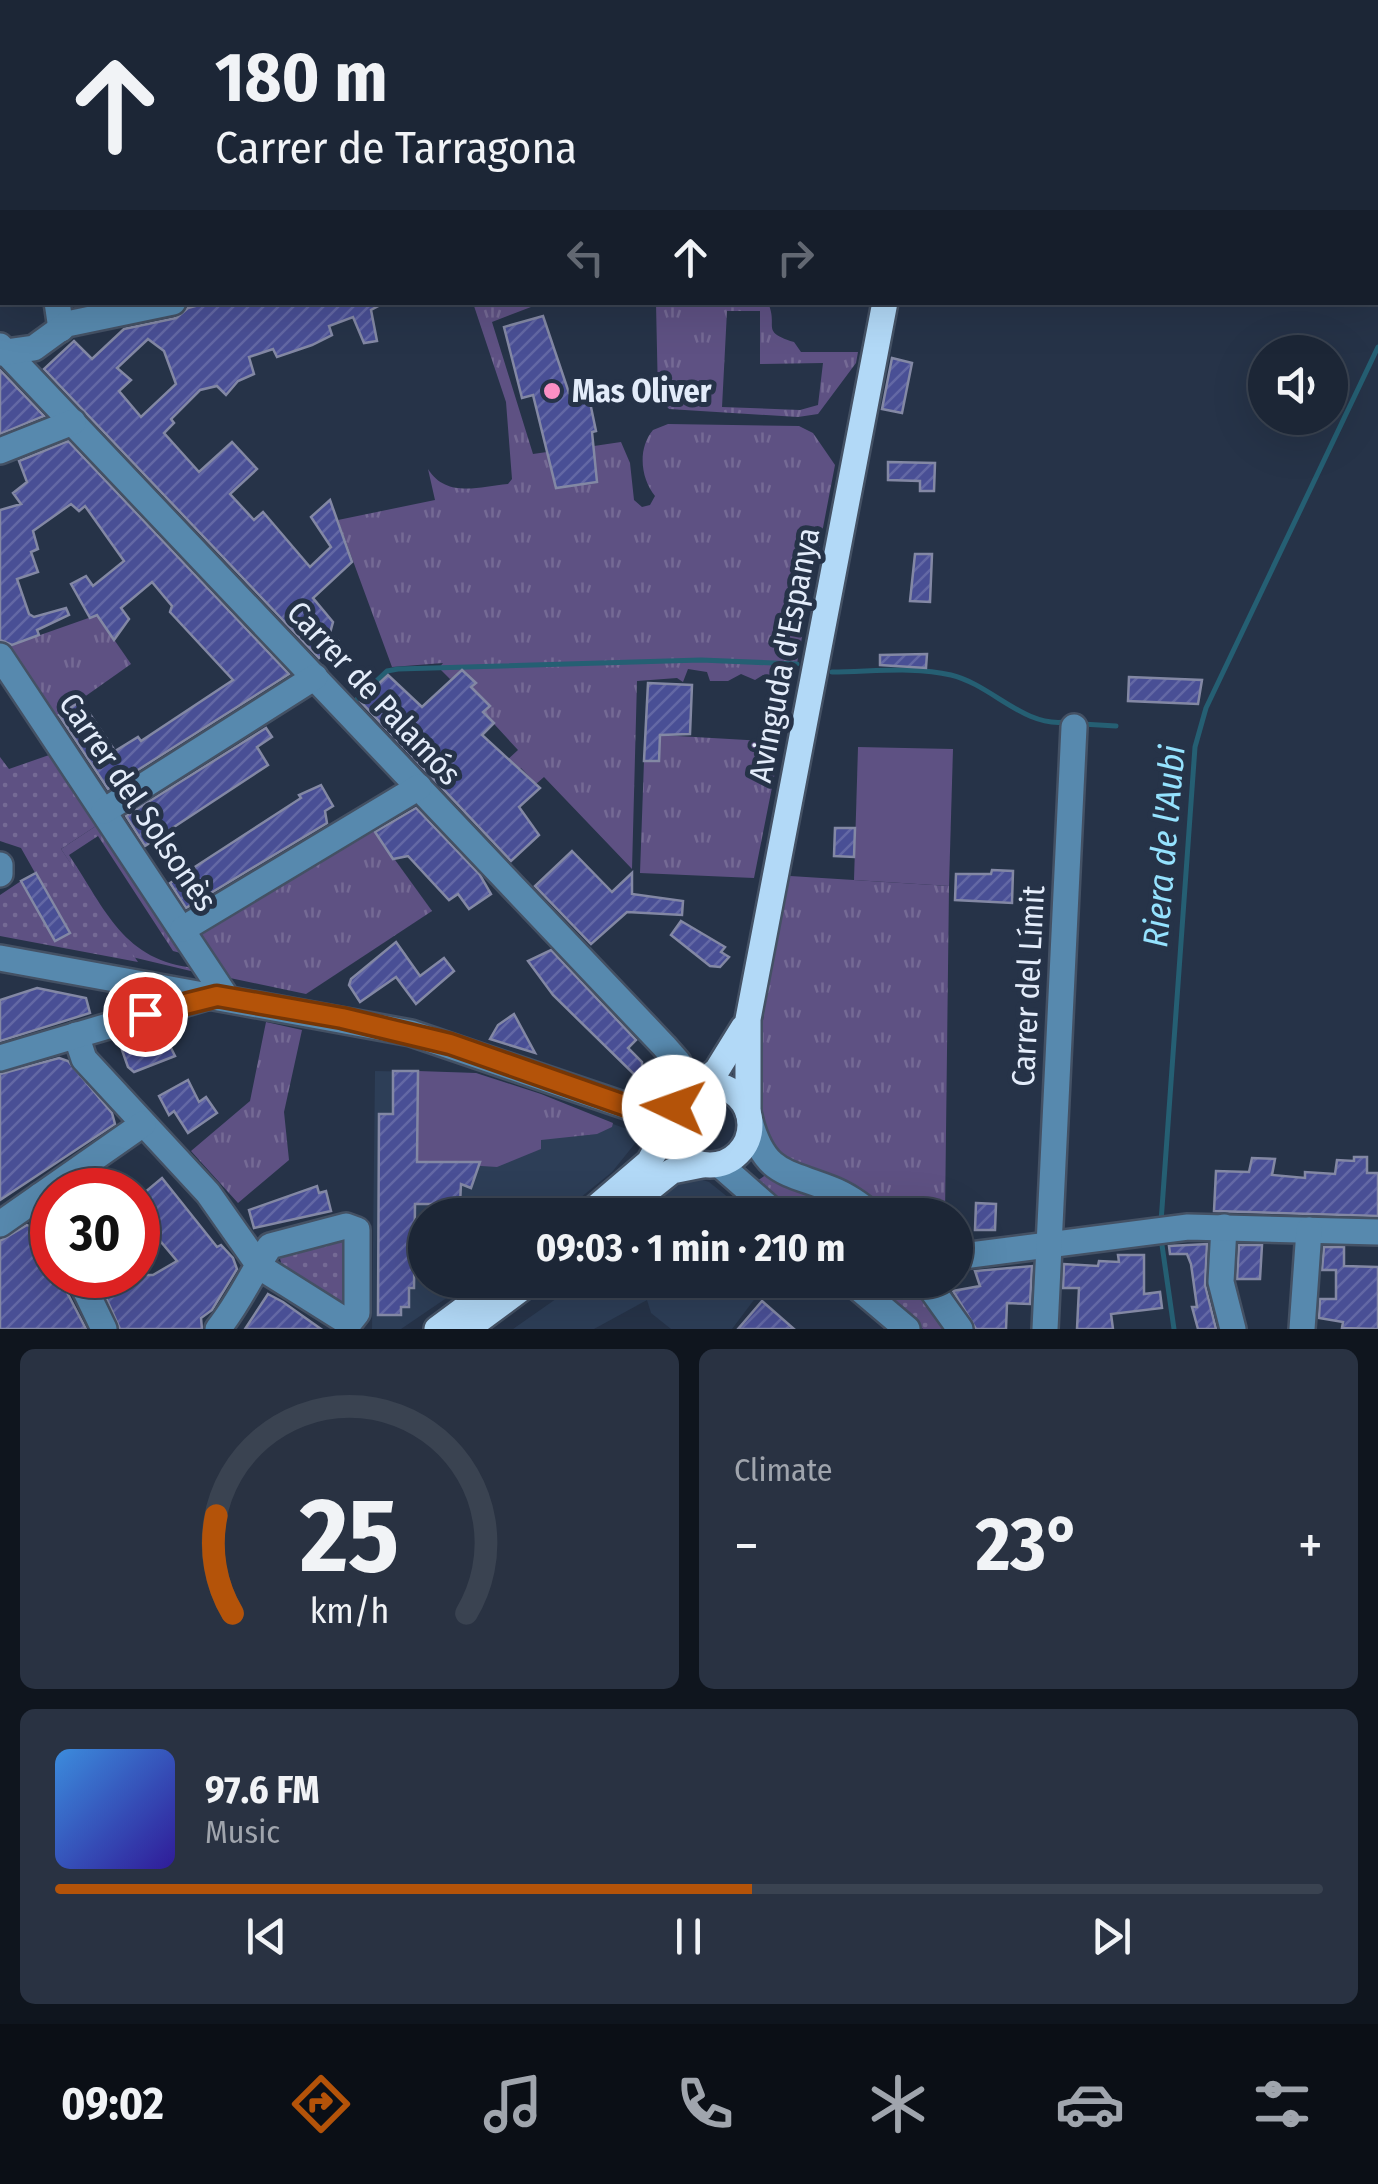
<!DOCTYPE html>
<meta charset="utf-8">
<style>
body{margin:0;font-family:"Fira Sans Condensed",sans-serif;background:#293242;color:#f1f3f6;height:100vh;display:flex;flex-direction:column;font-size:38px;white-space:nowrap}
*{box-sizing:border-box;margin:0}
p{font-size:32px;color:#a0a5ad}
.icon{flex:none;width:55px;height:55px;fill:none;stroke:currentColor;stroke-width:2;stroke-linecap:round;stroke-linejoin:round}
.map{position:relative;height:1329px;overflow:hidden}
.drawer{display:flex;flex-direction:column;gap:20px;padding:20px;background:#0f151e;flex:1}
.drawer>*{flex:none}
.top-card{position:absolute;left:0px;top:0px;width:1380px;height:305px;box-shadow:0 10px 40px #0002,0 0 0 2px #3a4351;background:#1c2636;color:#f1f3f6;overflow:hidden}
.fabs{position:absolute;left:1248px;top:335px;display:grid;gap:20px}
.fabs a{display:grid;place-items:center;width:100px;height:100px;border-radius:50%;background:#1c2636;box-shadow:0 10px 40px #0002,0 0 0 2px #3a4351;font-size:50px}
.speed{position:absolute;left:30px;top:1168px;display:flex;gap:20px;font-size:50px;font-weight:700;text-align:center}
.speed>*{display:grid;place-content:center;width:130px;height:130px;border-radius:50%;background:#1c2636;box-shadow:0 10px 40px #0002,0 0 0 2px #3a4351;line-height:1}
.speed .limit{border:15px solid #d22;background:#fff;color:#111}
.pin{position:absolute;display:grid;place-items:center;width:85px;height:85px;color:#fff;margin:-42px;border:5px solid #fff;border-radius:50%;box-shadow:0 2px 10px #0007}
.me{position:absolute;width:110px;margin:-55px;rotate:273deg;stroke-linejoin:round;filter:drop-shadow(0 0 8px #0008)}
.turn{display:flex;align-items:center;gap:35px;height:210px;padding:0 50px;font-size:45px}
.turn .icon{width:130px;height:130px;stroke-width:2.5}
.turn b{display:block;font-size:70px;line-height:85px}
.lanes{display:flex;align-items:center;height:95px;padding:0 50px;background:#0003;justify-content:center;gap:50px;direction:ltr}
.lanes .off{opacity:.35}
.big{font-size:75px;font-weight:700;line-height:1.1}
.drawer .widget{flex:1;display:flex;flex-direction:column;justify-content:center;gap:15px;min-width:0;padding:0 35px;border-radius:15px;background:#293242}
.drawer .dial{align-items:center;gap:0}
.dial svg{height:260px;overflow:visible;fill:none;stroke:#3a4351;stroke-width:7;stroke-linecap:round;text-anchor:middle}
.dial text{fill:#f1f3f6;stroke:none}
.song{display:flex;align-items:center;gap:30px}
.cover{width:120px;height:120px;border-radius:15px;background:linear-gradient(135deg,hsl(210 70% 55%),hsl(250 70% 35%))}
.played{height:10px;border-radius:5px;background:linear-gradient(90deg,#b45309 55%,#3a4351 55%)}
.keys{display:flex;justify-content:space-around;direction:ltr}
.heat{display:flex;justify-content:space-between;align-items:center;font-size:55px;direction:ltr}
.drawer .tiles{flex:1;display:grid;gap:20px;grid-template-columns:1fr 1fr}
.widget:last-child{grid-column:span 2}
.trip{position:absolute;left:408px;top:1198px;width:565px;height:100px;border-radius:50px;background:#1c2636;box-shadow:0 10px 40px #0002,0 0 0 2px #3a4351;font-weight:700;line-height:100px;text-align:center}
.dock{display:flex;height:160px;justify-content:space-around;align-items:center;background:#0b0f16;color:#a0a5ad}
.dock .icon{width:70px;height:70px}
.dock .on{color:#b45309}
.dock b{font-size:45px;color:#f1f3f6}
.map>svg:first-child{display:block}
.built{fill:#2d3e57}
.grass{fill:url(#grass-tufts);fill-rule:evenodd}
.park{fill:url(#park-dots)}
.pitch{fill:#5e5183}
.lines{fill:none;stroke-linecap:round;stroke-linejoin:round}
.stream{stroke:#255f73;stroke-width:5}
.building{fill:url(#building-hatch);stroke:#8388a4;stroke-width:2.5;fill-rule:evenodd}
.minor-casing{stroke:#445164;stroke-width:30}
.major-casing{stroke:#445164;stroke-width:30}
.minor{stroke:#5789ae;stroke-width:25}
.major{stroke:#b2d9f7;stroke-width:25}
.route-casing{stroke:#753606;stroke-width:25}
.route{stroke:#b45309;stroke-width:18}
.poi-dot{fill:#fb8fc5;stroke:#263348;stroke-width:4}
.labels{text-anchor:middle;stroke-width:10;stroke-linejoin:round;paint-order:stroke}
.poi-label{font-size:32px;font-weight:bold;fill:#e3ecfa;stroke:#263348;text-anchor:start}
.street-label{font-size:32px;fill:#e3ecfa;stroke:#263348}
.water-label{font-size:35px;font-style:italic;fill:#95e2fe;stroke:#263348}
</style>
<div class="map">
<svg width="1378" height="1329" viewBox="0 0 1378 1329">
<defs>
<pattern id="grass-tufts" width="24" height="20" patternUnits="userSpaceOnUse" patternTransform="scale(2.5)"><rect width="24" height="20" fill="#5e5183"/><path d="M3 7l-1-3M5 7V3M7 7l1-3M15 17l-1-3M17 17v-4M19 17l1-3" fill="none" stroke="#756a95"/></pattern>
<pattern id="park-dots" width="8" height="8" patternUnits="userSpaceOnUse" patternTransform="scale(2.5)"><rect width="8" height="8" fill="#5e5183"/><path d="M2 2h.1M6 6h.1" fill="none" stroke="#756a95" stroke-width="1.8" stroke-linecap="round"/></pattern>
<pattern id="building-hatch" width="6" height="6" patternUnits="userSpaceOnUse" patternTransform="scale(2.5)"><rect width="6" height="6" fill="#494f95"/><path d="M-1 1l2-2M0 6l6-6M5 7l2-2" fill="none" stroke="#6368a5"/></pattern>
</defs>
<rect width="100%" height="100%" fill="#263348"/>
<g class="built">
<path d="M 375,1071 L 476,1073 L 632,1131 L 637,1141 L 612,1172 L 559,1215 L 425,1215 L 425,1280 L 473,1280 L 401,1329 L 372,1329 Z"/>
<path d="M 697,1178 L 709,1182 L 750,1215 L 645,1215 L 650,1202 L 677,1182 Z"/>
<path d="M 583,1280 L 769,1280 L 732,1329 L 671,1329 L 651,1313 L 647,1300 L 594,1329 L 513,1329 Z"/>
</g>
<g class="grass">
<path d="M 473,303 L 524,303 L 531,307 L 492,322 L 533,454 L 547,452 L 556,488 L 597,482 L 594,446 L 621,442 L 630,463 L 634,500 L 642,507 L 650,505 L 655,496 C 641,479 637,449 653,430 L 668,424 L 799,426 L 813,433 L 835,465 L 794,679 L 763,675 L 755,680 L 741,674 L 728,681 L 710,681 L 707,672 L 688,669 L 683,682 L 677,678 L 637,681 L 632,869 L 544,777 L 536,784 L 521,768 L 513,774 L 504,763 L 518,750 L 483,712 L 490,706 L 471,687 L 475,683 L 463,671 L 450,679 L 439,668 L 443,663 L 392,667 L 338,520 L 435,500 L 428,469 C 446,498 478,487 508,484 L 512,479 L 506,402 Z"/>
<path d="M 656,303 L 768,303 C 779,327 759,331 794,342 L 801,352 L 858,352 L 856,363 L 818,414 L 798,417 L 669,409 L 658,396 ZM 727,311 L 760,311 L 760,364 L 823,363 L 818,405 L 800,410 L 722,407 Z"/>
<path d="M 97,615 L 131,664 L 56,717 L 9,646 Z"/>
<path d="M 660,735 L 781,742 L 754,878 L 640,873 L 644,761 L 659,760 Z"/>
<path d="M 99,824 L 188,955 L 173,951 L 98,836 L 69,855 C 106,910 123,961 196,968 L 195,972 L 132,957 L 61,849 Z"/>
<path d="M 372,828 L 432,911 L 306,994 L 230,978 L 200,933 Z"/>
<path d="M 790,876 L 949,886 L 945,1215 C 931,1215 905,1220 891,1215 C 874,1208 859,1188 841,1179 C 820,1169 797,1170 778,1153 C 732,1114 780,931 790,876 Z"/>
<path d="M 266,1022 L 302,1030 L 284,1112 L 289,1160 L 238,1203 L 191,1151 L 250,1101 Z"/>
<path d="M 541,1094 L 613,1123 L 612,1127 L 597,1134 L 541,1140 Z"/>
<path d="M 770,1172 L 817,1190 L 856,1215 L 790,1215 L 757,1181 Z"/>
</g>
<g class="park">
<path d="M 52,754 L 99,824 L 61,849 L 138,962 L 0,936 L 0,895 L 21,881 L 55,940 L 69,933 L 21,848 L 0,841 L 0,757 L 9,769 Z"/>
<path d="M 346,1236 L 347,1310 L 282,1267 L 279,1254 Z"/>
<path d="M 865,1280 L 910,1280 L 944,1329 L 923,1329 Z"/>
</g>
<g class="pitch">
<path d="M 858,747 L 953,749 L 949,886 L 854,880 Z"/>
<path d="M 418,1071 L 476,1073 L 541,1094 L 541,1149 L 497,1167 L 417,1162 Z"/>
</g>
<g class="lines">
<g class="stream">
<path d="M 832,672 C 870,672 914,666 951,675 C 992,685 1023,727 1065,722"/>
<path d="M 354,702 L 387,671 L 398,669 L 701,660 L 797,664"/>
<path d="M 1082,724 L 1116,726"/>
<path d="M 1161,1222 L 1195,747 L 1206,708 L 1378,347"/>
<path d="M 1161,1238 L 1174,1329"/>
</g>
</g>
<g class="building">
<path d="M 210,302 L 386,302 L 371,310 L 377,341 L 364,343 L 353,317 L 329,326 L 332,335 L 312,345 L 277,357 L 273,349 L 249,357 L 254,374 L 238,381 L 226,395 L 217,386 L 200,390 L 171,419 L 174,423 L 164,433 L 199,472 L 232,442 L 257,469 L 230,494 L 254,520 L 263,512 L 310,567 L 331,547 L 311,517 L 330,500 L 352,562 L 313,598 L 333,622 L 330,633 L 338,641 L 319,658 L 44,369 L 74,341 L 92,359 L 124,329 L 176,318 L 188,308 ZM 148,339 L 164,351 L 176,384 L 141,417 L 119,391 L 131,380 L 117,368 Z"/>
<path d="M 543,316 L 569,393 L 587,388 L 596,431 L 592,432 L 597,482 L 556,488 L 533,395 L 522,398 L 504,327 Z"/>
<path d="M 892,358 L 912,363 L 902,413 L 882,409 Z"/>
<path d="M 0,370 L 44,416 L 0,434 Z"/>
<path d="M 68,441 L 289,674 L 108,789 L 59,715 L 81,701 L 115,751 L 138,737 L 141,741 L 233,680 L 170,612 L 172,606 L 152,582 L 121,608 L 129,619 L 114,640 L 97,615 L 90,618 L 71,584 L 86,576 L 93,586 L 124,561 L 85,506 L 79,511 L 71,504 L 33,531 L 38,549 L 31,552 L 38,572 L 17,579 L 29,614 L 34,617 L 66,608 L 69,615 L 37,630 L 39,635 L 12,645 L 0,640 L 0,510 L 21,504 L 13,493 L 27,482 L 19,461 Z"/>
<path d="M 888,462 L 935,463 L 934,491 L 920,491 L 920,481 L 888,480 Z"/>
<path d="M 915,554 L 932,554 L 930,602 L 910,601 Z"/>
<path d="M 927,654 L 926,668 L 880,665 L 880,655 Z"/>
<path d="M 462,670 L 476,683 L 471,687 L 490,706 L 483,712 L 494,723 L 482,735 L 540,788 L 519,807 L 539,835 L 511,861 L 360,701 L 388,675 L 422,707 Z"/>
<path d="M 1129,677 L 1202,680 L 1198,704 L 1128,701 Z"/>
<path d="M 648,683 L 692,685 L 690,734 L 660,735 L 659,761 L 644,761 Z"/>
<path d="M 266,728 L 272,737 L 257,747 L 268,765 L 145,846 L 126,816 Z"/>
<path d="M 321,785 L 333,806 L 325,811 L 327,823 L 186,908 L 170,883 L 301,798 L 299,795 Z"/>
<path d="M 416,808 L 480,875 L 491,894 L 469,909 L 458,894 L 449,900 L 408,856 L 393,859 L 375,832 Z"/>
<path d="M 835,828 L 855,828 L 854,857 L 834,856 Z"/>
<path d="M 572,851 L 612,892 L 632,873 L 632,894 L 683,901 L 682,915 L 627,912 L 591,944 L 535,886 Z"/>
<path d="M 992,870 L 1013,871 L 1012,903 L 955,900 L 956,874 L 991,874 Z"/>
<path d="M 36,873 L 70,933 L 55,941 L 21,881 Z"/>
<path d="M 681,921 L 725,947 L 721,952 L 729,957 L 720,967 L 710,966 L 671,935 Z"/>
<path d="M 396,942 L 420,976 L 444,958 L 454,971 L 416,1004 L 396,977 L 360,1002 L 349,985 L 351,979 Z"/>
<path d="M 551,950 L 636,1040 L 628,1048 L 642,1062 L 642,1082 L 553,995 L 528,961 Z"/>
<path d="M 37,988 L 86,998 L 90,1013 L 0,1041 L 0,1000 Z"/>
<path d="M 514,1014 L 535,1053 L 490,1039 L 498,1025 Z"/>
<path d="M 165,1036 L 175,1056 L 134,1072 L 128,1067 L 122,1050 Z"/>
<path d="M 59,1058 L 68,1061 L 112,1113 L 115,1124 L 0,1200 L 0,1074 Z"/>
<path d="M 393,1071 L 418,1071 L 417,1162 L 480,1162 L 471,1188 L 461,1184 L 460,1204 L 415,1204 L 414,1288 L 409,1288 L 409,1307 L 401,1307 L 401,1315 L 378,1315 L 379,1114 L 393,1114 Z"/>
<path d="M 188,1080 L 199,1102 L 206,1097 L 217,1113 L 188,1133 L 174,1111 L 169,1115 L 159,1096 Z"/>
<path d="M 1354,1157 L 1367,1157 L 1367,1173 L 1378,1173 L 1378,1216 L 1214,1211 L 1216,1171 L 1249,1172 L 1252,1158 L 1275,1159 L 1272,1175 L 1305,1178 L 1305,1172 L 1335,1174 L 1337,1160 L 1354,1161 Z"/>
<path d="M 162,1178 L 217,1247 L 221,1245 L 233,1258 L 237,1269 L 212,1310 L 201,1318 L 202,1329 L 120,1329 L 96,1275 L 153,1275 L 177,1261 L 156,1236 L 147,1243 L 138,1230 L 138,1198 Z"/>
<path d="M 317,1186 L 319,1193 L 326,1191 L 331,1211 L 254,1228 L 249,1210 Z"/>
<path d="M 976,1203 L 996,1204 L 995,1230 L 975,1230 Z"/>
<path d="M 27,1225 L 33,1228 L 52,1265 L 52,1275 L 58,1275 L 86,1329 L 0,1329 L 0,1241 Z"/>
<path d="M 1207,1244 L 1205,1285 L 1216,1329 L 1198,1329 L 1192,1307 L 1197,1307 L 1191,1264 L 1187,1254 L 1170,1254 L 1169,1246 Z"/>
<path d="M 1239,1245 L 1262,1245 L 1260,1279 L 1237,1279 Z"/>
<path d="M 1324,1247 L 1344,1247 L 1344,1266 L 1378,1267 L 1378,1329 L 1342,1328 L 1343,1322 L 1319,1318 L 1320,1299 L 1336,1299 L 1336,1270 L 1322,1270 Z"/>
<path d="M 1118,1255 L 1144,1255 L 1144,1294 L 1160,1292 L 1162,1308 L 1111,1314 L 1113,1329 L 1077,1329 L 1079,1288 L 1063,1288 L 1064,1264 L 1098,1266 L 1099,1261 L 1119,1262 Z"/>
<path d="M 1032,1266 L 1030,1304 L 1007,1303 L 1006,1329 L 976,1329 L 953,1291 L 980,1286 L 975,1271 Z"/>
<path d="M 268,1294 L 283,1302 L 321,1329 L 245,1329 Z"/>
<path d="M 762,1301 L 794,1329 L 738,1329 Z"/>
</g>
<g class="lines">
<g class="minor-casing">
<g id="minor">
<path d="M 88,2 L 88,0"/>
<path d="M 868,2 L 873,0"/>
<path d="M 0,68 L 2,68"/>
<path d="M 57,302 L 61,329"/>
<path d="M 0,346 L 664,1046 L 678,1062 L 685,1093"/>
<path d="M 0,353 L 34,348 L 67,324 L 173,302"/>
<path d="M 0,451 L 73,422"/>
<path d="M 0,656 L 226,997"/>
<path d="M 104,811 L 315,677"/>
<path d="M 0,865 L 0,874"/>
<path d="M 183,929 L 419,787"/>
<path d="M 0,958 L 411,1033 L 641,1111 L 674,1107"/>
<path d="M 76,1035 L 84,1059 L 208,1193 L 260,1267 L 349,1323 L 357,1313 L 357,1230 L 346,1226 L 270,1246 C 252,1273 239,1303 218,1329"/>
<path d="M 0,1058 L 206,997"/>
<path d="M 750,1121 C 765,1175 786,1171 831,1189 C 847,1195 860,1205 873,1215"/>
<path d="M 719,1164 L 777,1215"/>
<path d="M 40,1196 L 52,1221"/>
<path d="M 0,1224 L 143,1124"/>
<path d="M 1224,1227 L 1221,1282 L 1233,1329"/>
<path d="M 955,1257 L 1188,1227 L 1378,1232"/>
<path d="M 78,1275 L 104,1329"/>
<path d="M 849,1280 L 907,1329"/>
<path d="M 925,1280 L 960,1329"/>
<path d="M 1045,1329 L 1074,727"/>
<path d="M 1302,1329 L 1309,1230"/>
</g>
</g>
<g class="major-casing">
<g id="major">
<path d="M 952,2 L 952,0"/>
<path d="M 981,2 L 982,0"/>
<circle cx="710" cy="1125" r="40"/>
<path d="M 697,1087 L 717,1070 L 743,1028"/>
<path d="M 748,1112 L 748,1019 L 885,302"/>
<path d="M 587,1215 L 649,1162 L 670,1124"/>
<path d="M 617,1215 L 672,1171 L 702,1165"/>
<path d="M 437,1329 L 503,1280"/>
<path d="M 467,1329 L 533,1280"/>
</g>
</g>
<use href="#minor" class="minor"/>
<use href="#major" class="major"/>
</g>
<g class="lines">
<g class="route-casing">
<path id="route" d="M 145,1014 L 217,996 L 342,1018 L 450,1044 L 641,1111 L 674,1107"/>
</g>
<use href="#route" class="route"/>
</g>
<circle class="poi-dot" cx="552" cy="391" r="10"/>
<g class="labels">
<g class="poi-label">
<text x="572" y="402">Mas Oliver</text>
</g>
<g class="street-label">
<text transform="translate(784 655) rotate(-79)" y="11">Avinguda d'Espanya</text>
<text transform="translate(374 693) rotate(47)" y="11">Carrer de Palamós</text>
<text transform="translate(138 802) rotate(56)" y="11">Carrer del Solsonès</text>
<text transform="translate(1028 986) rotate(-87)" y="11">Carrer del Límit</text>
</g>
<g class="water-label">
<text transform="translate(1164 846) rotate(-85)" y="12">Riera de l'Aubi</text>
</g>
</g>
</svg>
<div class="fabs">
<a><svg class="icon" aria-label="sound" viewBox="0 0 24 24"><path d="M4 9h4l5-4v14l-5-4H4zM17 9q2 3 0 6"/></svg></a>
</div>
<div class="speed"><div class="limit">30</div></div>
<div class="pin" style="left:145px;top:1014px;background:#d93025"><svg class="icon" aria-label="arrive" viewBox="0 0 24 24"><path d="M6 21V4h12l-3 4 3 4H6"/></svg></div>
<svg class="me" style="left:674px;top:1107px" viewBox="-20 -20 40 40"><circle r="19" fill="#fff"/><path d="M0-13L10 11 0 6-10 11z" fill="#b45309"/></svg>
<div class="trip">09:03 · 1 min · 210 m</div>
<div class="top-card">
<div class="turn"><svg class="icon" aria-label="ahead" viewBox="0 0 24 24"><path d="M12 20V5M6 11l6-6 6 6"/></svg><div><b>180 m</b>Carrer de Tarragona</div></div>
<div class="lanes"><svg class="icon off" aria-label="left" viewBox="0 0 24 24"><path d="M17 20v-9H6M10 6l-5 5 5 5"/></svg><svg class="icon" aria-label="ahead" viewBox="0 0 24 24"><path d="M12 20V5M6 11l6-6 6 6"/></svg><svg class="icon off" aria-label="right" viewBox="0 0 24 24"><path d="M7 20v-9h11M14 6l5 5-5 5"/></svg></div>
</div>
</div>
<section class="drawer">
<div class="tiles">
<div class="widget dial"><svg viewBox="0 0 100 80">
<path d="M14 69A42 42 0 1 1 86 69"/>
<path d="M14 69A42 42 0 0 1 9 39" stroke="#b45309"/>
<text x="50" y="56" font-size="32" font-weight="700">25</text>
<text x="50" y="72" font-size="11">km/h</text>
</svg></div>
<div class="widget"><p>Climate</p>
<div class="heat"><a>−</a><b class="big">23°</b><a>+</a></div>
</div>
<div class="widget">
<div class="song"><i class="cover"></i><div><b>97.6 FM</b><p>Music</p></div></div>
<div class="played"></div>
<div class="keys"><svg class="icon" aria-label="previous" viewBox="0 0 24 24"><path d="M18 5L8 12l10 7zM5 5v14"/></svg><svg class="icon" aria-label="pause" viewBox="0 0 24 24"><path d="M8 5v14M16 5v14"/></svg><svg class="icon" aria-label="next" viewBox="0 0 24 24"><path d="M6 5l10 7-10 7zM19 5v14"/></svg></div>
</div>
</div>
</section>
<nav class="dock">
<b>09:02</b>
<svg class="icon on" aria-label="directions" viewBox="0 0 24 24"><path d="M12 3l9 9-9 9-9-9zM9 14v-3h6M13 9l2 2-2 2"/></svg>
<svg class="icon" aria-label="music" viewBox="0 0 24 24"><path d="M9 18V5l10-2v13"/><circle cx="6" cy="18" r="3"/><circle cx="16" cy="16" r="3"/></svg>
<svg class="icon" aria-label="phone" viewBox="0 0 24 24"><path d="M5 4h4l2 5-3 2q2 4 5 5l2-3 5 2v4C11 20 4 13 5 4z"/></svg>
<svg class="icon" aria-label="climate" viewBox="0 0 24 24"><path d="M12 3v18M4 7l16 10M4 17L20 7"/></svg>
<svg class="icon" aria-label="car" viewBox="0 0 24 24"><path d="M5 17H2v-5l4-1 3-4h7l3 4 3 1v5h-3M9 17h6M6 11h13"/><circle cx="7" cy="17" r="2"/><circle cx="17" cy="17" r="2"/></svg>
<svg class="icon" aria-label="filters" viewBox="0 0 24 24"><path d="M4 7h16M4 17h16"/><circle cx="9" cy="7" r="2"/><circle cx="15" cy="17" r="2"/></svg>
</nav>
